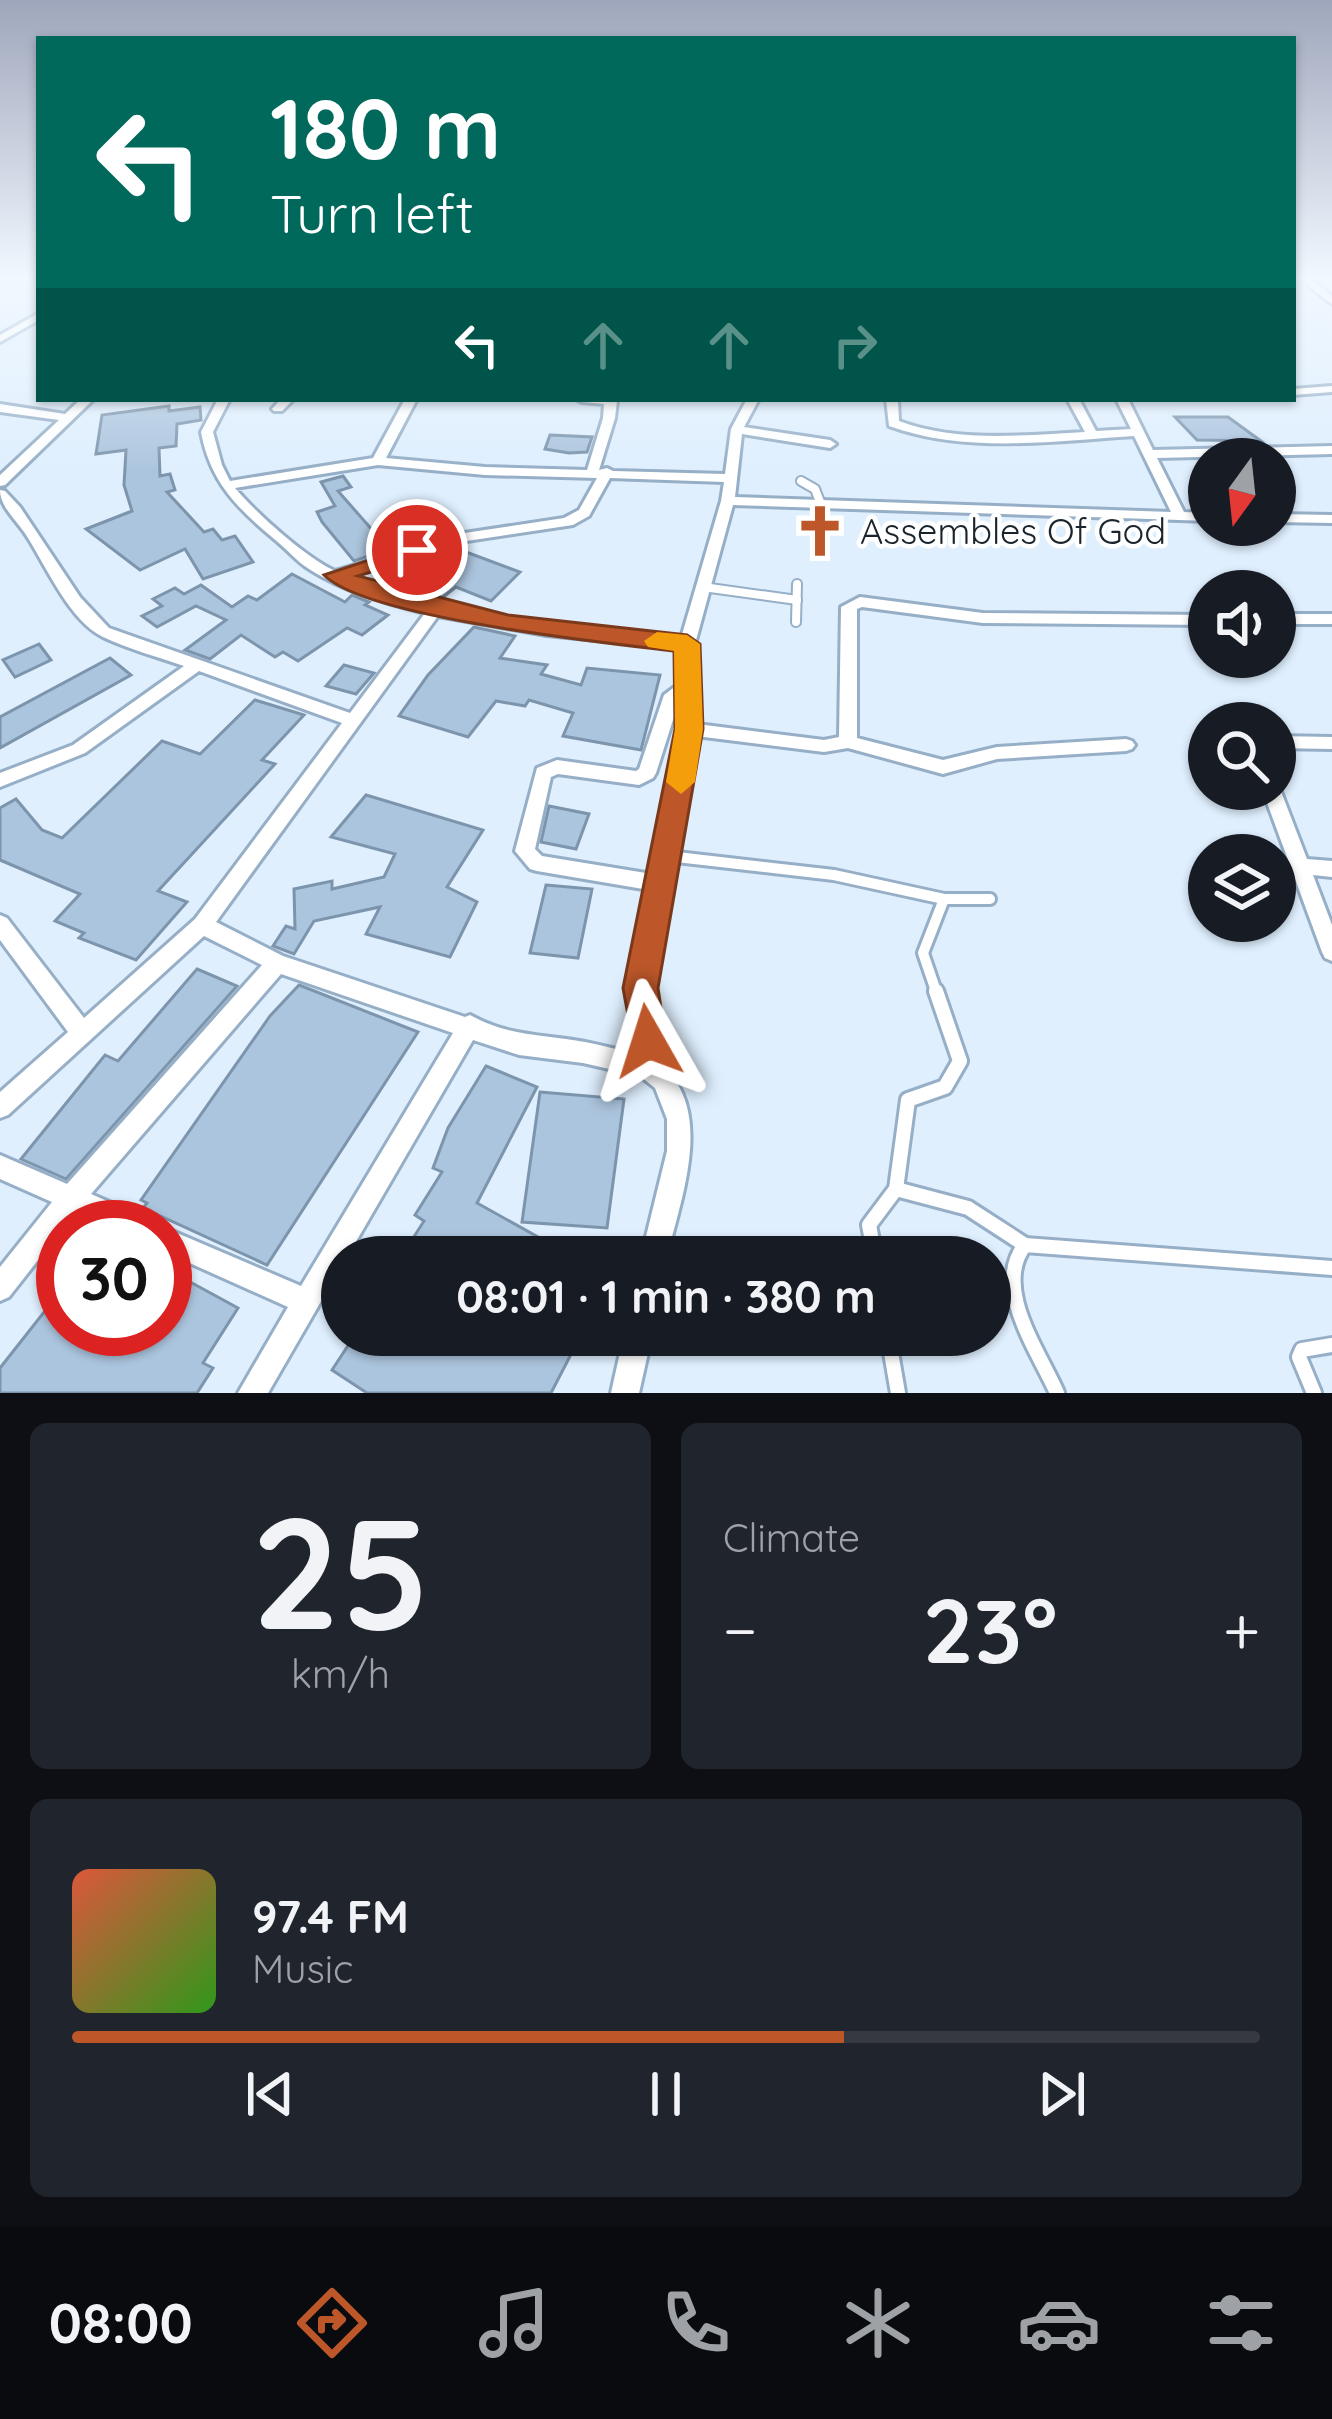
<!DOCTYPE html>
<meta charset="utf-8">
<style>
body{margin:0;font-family:Quicksand,sans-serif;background:#20242c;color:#f1f3f6;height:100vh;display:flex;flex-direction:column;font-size:45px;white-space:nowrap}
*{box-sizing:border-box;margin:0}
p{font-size:39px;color:#9ea1a6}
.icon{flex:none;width:66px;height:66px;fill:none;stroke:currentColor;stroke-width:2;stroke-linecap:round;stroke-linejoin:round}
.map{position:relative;height:1393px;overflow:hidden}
.drawer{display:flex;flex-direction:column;gap:30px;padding:30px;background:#0d0f14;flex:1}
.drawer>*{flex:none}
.banner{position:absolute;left:36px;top:36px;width:1260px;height:366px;border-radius:0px;box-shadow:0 3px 9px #0004;background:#00695c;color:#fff;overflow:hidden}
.needle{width:78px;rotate:195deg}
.fabs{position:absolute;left:1188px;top:438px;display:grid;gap:24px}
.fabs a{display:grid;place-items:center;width:108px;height:108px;border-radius:50%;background:#171b24;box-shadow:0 3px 9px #0004;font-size:60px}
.speed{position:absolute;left:36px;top:1200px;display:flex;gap:24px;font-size:60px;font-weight:700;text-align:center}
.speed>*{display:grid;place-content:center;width:156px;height:156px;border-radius:50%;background:#171b24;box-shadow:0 3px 9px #0004;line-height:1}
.speed .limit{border:18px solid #d22;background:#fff;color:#111}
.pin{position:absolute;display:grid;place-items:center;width:102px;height:102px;color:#fff;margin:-51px;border:6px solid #fff;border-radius:50%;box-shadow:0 3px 12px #0007}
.me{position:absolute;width:132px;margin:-66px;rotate:354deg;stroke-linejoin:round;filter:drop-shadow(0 0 9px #0008)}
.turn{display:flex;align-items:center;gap:42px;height:252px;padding:0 36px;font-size:54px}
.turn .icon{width:156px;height:156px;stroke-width:2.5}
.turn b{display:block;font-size:84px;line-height:102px}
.lanes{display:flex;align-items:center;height:114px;padding:0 36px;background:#0003;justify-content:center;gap:60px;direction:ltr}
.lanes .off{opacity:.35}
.big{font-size:90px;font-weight:700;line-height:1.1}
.drawer .card{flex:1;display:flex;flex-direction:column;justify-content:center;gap:18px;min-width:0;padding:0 42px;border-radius:18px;background:#20242c}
.drawer .dial{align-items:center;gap:0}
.dial b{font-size:156px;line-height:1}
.song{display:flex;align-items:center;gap:36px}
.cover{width:144px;height:144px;border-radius:18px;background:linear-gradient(135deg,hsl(10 70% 55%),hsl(110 70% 35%))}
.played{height:12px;border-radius:6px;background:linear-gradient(90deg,#bd5729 65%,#363941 65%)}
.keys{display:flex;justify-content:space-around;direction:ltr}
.heat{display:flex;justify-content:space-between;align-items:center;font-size:66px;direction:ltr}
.drawer .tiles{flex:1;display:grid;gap:30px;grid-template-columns:1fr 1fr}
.card:last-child{grid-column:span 2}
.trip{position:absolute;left:321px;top:1236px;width:690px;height:120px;border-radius:60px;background:#171b24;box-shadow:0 3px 9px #0004;font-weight:700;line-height:120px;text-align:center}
.menu{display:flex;height:192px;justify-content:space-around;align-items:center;background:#090b0e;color:#9ea1a6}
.menu .icon{width:84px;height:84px}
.menu .on{color:#bd5729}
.menu b{font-size:54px;color:#f1f3f6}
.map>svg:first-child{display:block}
.building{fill:#acc5de;stroke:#7c95ac;stroke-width:3}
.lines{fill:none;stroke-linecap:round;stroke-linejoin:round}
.lane-far2-casing{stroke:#96afc7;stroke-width:12}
.lane-far1-casing{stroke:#96afc7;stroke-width:16}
.lane-casing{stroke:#96afc7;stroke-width:20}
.street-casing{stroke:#96afc7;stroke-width:6}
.lane-far2{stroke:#fff;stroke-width:8}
.lane-far1{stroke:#fff;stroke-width:10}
.lane{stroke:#fff;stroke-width:14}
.street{fill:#fff;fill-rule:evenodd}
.route{fill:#bd5729;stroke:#7b391b;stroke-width:3}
.slow{fill:#f59e0b}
.labels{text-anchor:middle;stroke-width:9;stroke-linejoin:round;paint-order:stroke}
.poi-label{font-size:36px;fill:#1a242d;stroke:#fff;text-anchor:start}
</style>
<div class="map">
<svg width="1332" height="1393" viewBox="0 0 1332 1393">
<rect width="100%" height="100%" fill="#dfeffe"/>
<g class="building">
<path d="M 169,406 L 169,411 L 200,407 L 201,420 L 177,424 L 176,446 L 159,448 L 160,476 L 170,474 L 175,490 L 167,492 L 204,532 L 213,529 L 222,540 L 235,536 L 253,562 L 203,579 L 185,549 L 140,570 L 86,529 L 132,511 L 124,485 L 126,450 L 96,454 L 102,415 Z"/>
<path d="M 1175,417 L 1228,417 L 1261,441 L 1197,440 Z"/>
<path d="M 550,435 L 592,437 L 587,452 L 569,453 L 545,449 Z"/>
<path d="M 343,476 L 351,487 L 338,491 L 389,549 L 354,561 L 322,522 L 317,512 L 335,506 L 321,482 Z"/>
<path d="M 466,552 L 520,572 L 491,601 L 456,587 L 442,598 L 403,581 L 439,556 L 453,562 Z"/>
<path d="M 292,574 L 345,602 L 352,595 L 369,602 L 365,605 L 388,615 L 362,635 L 347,628 L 298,661 L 283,652 L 275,657 L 241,635 L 210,659 L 185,650 L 226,620 L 196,606 L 157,627 L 142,616 L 162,606 L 153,599 L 175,588 L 184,594 L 201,585 L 232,607 L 248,596 L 257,600 Z"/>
<path d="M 474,627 L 515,636 L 500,658 L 547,665 L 541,674 L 581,685 L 587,668 L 660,675 L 641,750 L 563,736 L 573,713 L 529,700 L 525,706 L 496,701 L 468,737 L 399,716 L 428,675 Z"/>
<path d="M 39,644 L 51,660 L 15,677 L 3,660 Z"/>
<path d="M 110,658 L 131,675 L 0,748 L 0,717 Z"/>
<path d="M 344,665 L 374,673 L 356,694 L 326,686 Z"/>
<path d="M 255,700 L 304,715 L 262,760 L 275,764 L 158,891 L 187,902 L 136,960 L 79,938 L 84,933 L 55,921 L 80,894 L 0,860 L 0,808 L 16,799 L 42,830 L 62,838 L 162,741 L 200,754 Z"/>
<path d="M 366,795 L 483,830 L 447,887 L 477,902 L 450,957 L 366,934 L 380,907 L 314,921 L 294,954 L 273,946 L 286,926 L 295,929 L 294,889 L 332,881 L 332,889 L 384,877 L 395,854 L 331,837 Z"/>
<path d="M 549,806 L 589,814 L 576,849 L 541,842 Z"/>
<path d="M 546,885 L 592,889 L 578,958 L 530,953 Z"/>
<path d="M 197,969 L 237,986 L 66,1179 L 21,1159 L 105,1055 L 118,1061 Z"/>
<path d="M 299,985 L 418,1032 L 267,1265 L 143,1208 L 147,1203 L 141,1200 L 270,1016 Z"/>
<path d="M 486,1066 L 537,1087 L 477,1203 L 574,1257 L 401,1257 L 424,1221 L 415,1215 L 442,1172 L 433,1168 L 448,1128 Z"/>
<path d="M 540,1092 L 624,1099 L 607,1228 L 522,1222 Z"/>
<path d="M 181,1277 L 238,1308 L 203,1363 L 213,1368 L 197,1393 L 0,1393 L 0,1368 L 63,1288 L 63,1329 L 124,1329 L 140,1338 L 146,1329 L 165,1329 L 165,1300 Z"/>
<path d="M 355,1335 L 581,1335 L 551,1393 L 367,1393 L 332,1370 Z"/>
</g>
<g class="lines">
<g class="lane-far2-casing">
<g id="lane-far2">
<path d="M 801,481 L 815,489 L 822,507"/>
<path d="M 703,587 L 797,600"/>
<path d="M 796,622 L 797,584"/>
</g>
</g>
<g class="lane-far1-casing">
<g id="lane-far1">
<path d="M 668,856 L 834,875 L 944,899 L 990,899"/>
<path d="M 937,994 L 923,953 L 944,899"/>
</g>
</g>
<g class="lane-casing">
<g id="lane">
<path d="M 896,1189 L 968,1208 L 1025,1245"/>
<path d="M 875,1257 L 869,1225 L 896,1189 L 908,1100 L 945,1087 L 960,1061 L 936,991"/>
<path d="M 888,1335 L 898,1393"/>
<path d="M 1057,1393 C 1038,1350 992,1287 1025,1245 L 1332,1268"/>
<path d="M 1314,1393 L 1299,1357 L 1302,1350 L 1332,1345"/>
</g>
</g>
<g class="street-casing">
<g id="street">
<path d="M 1296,276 L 1307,276 L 1332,296 L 1332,304 Z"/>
<path d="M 39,313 L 39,320 L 0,342 L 0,335 Z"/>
<path d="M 1332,386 L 1332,392 L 1293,395 L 1293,389 Z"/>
<path d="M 81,399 L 94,399 L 5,485 L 0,486 L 0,475 L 59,420 L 0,412 L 0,404 L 65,414 Z"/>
<path d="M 218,399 L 230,399 L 213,432 L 222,465 L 230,481 L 373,458 L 405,399 L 417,399 L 386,458 L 485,467 L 587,470 L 603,418 L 604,404 L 582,402 L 576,399 L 617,401 L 615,418 L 599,470 L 607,468 L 613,471 L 725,474 L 731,429 L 747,399 L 759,399 L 744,427 L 830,440 L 836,444 L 830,448 L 742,434 L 735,497 L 1171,512 L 1134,436 C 1054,441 965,454 889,426 L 886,399 L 898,399 L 899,421 C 957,443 1024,435 1085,432 L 1067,399 L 1079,399 L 1096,431 L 1131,429 L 1116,399 L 1128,399 L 1153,450 L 1332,446 L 1332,454 L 1157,458 L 1184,512 L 1209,513 L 1209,521 L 733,505 L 695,644 L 697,724 L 824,740 L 839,737 L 841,607 L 860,597 L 983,613 L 1209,615 L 1209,625 L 983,623 L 862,607 L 857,609 L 857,738 L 943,760 L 997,747 L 1126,739 L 1132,741 L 1135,745 L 1132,749 L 1126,751 L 997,759 L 943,774 L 848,748 L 824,752 L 696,736 L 652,989 L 657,1062 C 717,1106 681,1197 667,1257 L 641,1257 L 667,1151 L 667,1119 L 655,1088 L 640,1076 L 583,1063 L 519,1055 L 473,1040 L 347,1257 L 342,1257 L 342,1265 L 268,1393 L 238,1393 L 288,1307 L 165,1252 L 163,1227 L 301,1286 L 453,1033 L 281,974 L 91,1194 L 146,1218 L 150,1227 L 108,1227 L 75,1213 L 9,1297 L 0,1301 L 0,1267 L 52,1202 L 0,1179 L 0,1155 L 67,1184 L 262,965 L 204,936 L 8,1115 L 0,1118 L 0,1092 L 68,1032 L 0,940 L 0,915 L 7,918 L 84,1018 L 195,919 L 342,723 L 199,671 L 85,753 L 0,787 L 0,773 L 73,745 L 184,666 C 158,657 128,649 103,637 C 70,621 47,568 28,538 C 19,522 0,508 0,490 L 5,491 L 20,507 L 80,597 L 109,628 L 350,713 L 425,613 C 386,603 343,591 309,569 C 296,561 286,548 273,538 C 236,507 210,481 201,432 ZM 378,465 L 485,475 L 597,478 L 579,510 L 564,518 L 458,534 L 335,571 C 306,558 256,513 235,488 ZM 610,478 L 724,482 L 721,501 L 681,638 L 546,625 L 452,610 L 444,608 L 442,604 C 411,603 377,590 347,576 L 460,542 L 573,525 L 589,516 ZM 438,616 L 546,635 L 679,648 L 680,683 L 664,695 L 639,769 L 636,771 L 557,760 L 537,768 L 515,851 L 530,869 L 537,871 L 649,890 L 630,989 L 634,1053 C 618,1050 601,1045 585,1042 C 541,1034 510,1037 470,1015 L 465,1017 L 283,956 L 216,922 ZM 680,698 L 680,729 L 652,874 L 542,856 L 535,849 L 551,777 L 558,774 L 639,785 L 653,778 L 656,773 Z"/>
<path d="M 281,399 L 294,399 L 282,411 L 274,411 L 272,409 Z"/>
<path d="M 1275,514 L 1332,515 L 1332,523 L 1275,522 Z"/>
<rect x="1275" y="614" width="57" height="10"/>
<path d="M 1275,736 L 1332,737 L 1332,749 L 1275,748 Z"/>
<path d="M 1275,783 L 1280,789 L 1307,859 L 1332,861 L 1332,877 L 1313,875 L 1332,925 L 1332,961 L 1325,958 L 1322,952 L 1262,789 L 1275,789 Z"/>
<path d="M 624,1335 L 652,1335 L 639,1393 L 611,1393 Z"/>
</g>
</g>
<use href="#lane-far2" class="lane-far2"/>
<use href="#lane-far1" class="lane-far1"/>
<use href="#lane" class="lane"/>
<use href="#street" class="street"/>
</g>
<linearGradient id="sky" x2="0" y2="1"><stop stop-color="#9ea6bb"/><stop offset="0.59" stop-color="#f1f8ff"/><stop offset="1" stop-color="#f1f8ff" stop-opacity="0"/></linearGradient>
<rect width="1332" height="471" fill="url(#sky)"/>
<path class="route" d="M 417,544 L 429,550 L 426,555 L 358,576 L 508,615 L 687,635 L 700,644 L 703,729 L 658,988 L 666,1041 L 661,1053 L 648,1059 L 635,1053 L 623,988 L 675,729 L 674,651 C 607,643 366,618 324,575 Z"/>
<path class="slow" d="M 657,632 L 687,635 L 700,644 L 703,729 L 695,782 L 681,794 L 666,782 L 675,729 L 674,651 L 648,647 L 644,641 Z"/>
<defs>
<g id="church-bare" transform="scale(4.14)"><path d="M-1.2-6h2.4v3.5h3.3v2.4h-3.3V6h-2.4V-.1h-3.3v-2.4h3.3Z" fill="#bd5729" stroke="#fff" stroke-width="2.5" paint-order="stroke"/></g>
</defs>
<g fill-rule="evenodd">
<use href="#church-bare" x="820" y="531"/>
</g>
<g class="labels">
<g class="poi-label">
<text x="860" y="544">Assembles Of God</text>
</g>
</g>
</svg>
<div class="fabs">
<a><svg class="needle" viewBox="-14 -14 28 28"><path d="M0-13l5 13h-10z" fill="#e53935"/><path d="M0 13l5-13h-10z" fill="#9ea1a6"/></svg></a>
<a><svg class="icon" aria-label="sound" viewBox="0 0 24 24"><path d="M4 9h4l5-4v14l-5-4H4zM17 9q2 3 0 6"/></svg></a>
<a><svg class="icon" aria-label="search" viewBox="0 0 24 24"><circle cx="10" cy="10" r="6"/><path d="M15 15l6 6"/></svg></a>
<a><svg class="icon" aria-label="layers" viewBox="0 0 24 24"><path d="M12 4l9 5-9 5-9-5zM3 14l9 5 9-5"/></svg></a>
</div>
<div class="speed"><div class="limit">30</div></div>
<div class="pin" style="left:417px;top:550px;background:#d93025"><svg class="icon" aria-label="arrive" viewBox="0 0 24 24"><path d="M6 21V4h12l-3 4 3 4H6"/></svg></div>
<svg class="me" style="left:648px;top:1041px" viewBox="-20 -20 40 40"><path d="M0-17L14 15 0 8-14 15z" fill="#bd5729" stroke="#fff" stroke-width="4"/></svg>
<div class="trip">08:01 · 1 min · 380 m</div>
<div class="banner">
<div class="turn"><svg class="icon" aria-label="left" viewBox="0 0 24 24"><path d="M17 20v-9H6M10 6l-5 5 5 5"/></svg><div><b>180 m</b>Turn left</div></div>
<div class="lanes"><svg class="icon" aria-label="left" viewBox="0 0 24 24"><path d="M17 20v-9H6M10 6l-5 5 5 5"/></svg><svg class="icon off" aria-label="ahead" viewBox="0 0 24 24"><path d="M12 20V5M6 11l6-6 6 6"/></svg><svg class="icon off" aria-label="ahead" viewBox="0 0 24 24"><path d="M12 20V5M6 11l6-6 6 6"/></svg><svg class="icon off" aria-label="right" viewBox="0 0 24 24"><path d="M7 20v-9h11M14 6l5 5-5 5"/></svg></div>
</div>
</div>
<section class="drawer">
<div class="tiles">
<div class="card dial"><b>25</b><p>km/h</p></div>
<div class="card"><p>Climate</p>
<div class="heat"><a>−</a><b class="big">23°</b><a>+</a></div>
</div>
<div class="card">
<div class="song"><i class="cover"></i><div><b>97.4 FM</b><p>Music</p></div></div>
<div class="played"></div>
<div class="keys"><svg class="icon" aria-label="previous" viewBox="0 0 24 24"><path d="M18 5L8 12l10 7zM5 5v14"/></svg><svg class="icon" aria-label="pause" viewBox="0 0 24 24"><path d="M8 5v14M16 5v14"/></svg><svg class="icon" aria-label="next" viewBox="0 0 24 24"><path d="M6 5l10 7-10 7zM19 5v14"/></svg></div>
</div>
</div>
</section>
<nav class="menu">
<b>08:00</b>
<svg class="icon on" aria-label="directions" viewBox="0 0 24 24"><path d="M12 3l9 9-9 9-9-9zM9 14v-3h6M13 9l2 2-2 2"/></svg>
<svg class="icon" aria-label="music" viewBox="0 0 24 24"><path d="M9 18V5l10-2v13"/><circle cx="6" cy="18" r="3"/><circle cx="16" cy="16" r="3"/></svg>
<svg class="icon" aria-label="phone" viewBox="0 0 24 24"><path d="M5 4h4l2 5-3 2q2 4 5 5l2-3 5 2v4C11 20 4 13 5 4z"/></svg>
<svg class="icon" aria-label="climate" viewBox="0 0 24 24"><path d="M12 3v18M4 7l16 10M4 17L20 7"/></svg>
<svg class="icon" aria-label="car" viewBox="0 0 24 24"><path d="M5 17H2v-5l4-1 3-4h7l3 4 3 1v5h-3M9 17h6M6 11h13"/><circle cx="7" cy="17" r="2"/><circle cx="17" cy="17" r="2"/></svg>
<svg class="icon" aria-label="filters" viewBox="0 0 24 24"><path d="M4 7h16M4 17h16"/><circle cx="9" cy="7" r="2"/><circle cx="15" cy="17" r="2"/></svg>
</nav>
